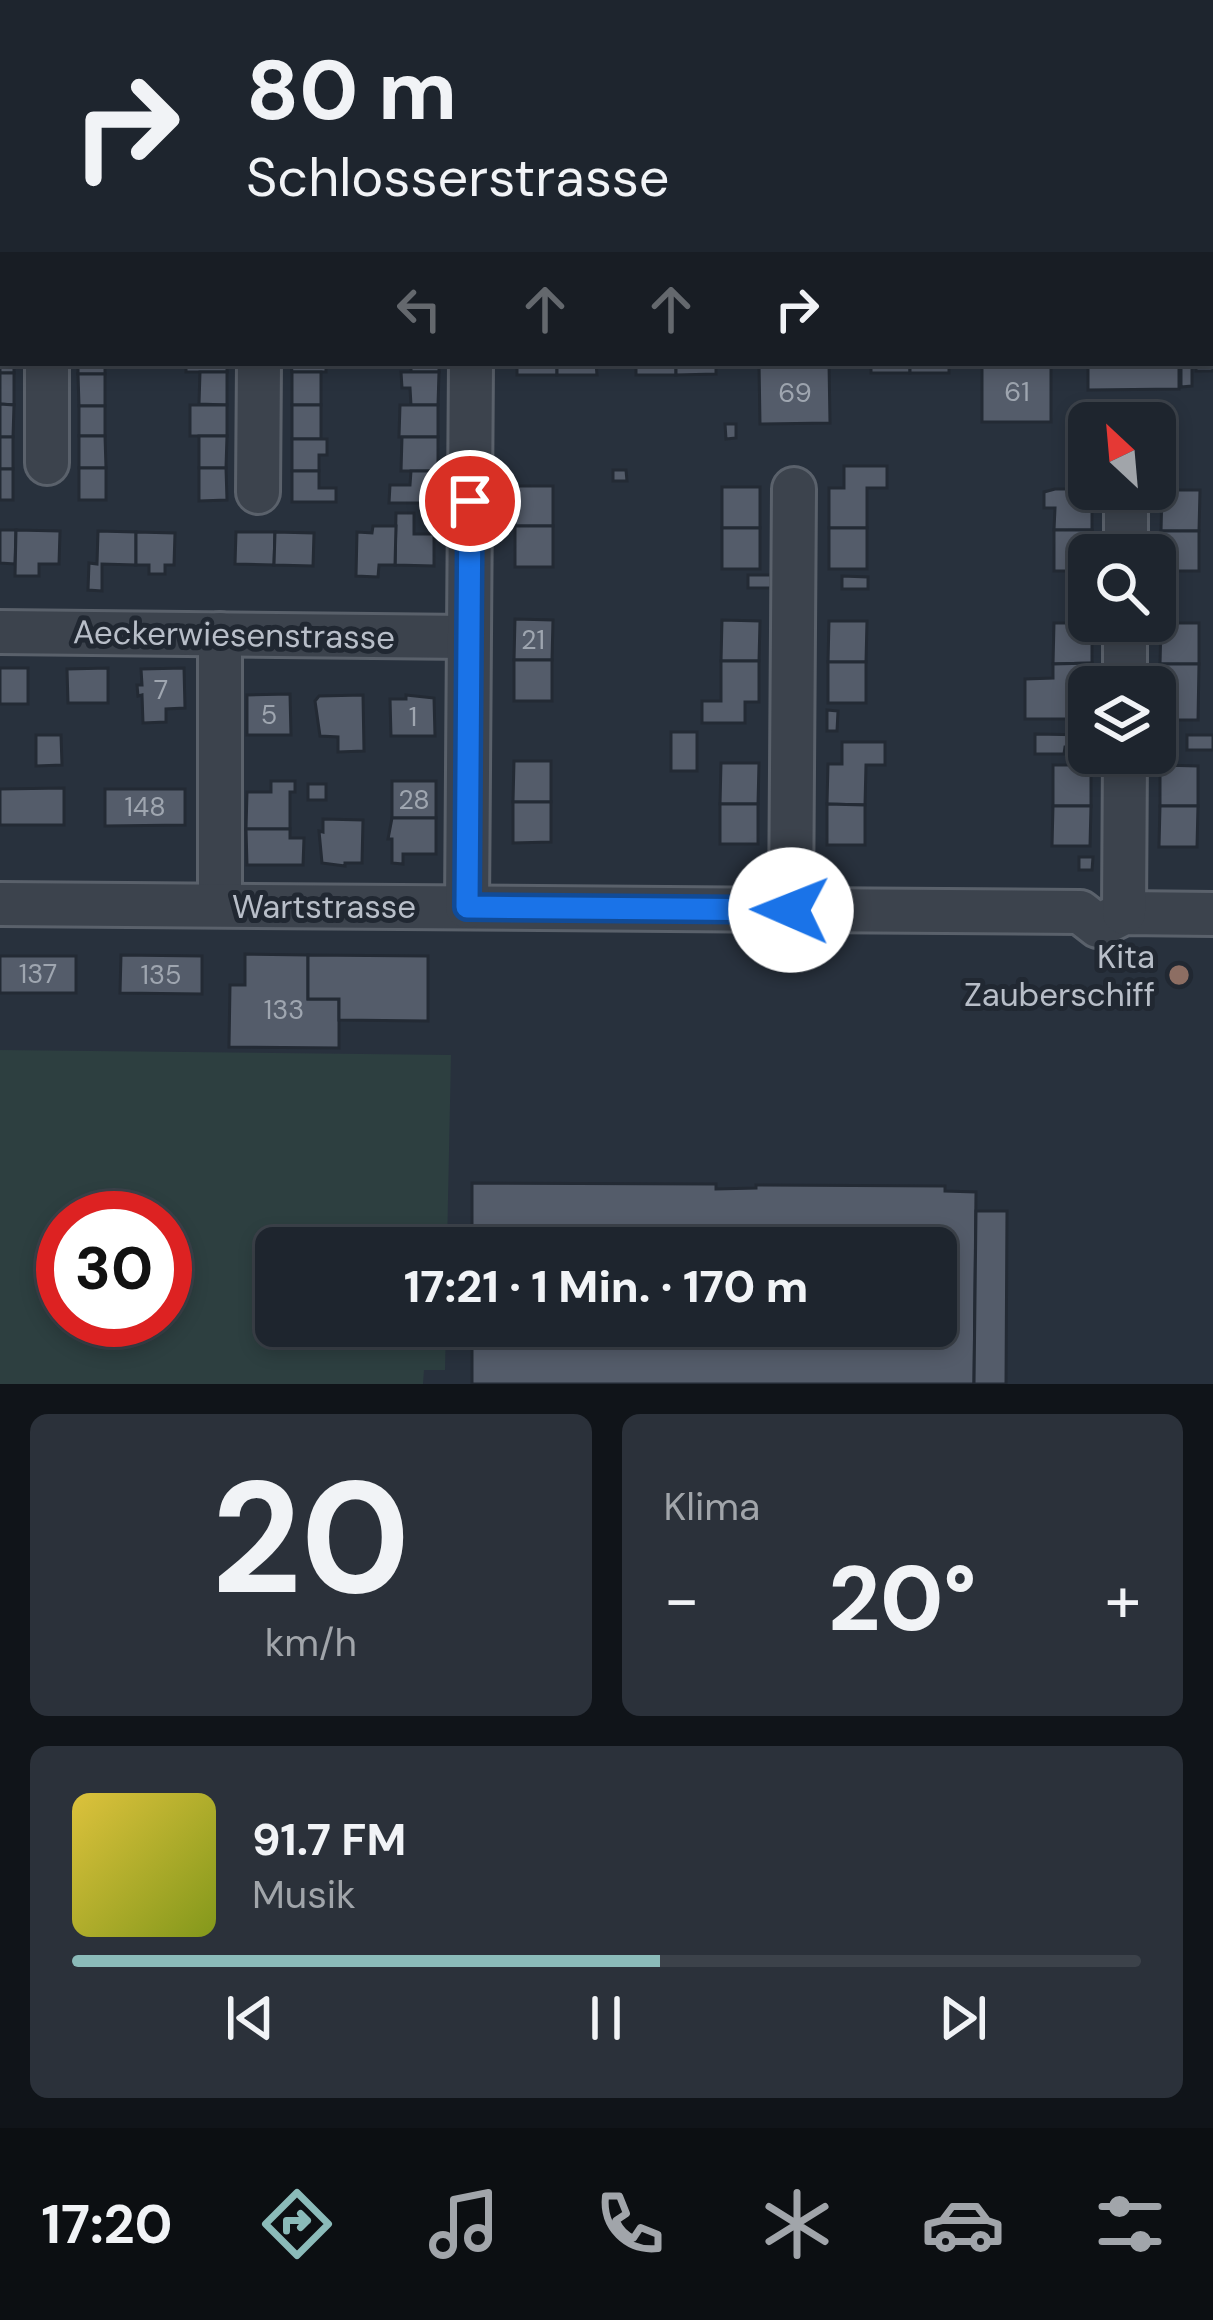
<!DOCTYPE html>
<html lang="de">
<meta charset="utf-8">
<style>
body{margin:0;font-family:"DM Sans",sans-serif;background:#2b313a;color:#f1f3f6;height:100vh;display:flex;flex-direction:column;font-size:45px;white-space:nowrap}
*{box-sizing:border-box;margin:0}
p{font-size:39px;color:#a1a5aa}
.icon{flex:none;width:66px;height:66px;fill:none;stroke:currentColor;stroke-width:2;stroke-linecap:round;stroke-linejoin:round}
.map{position:relative;height:1384px;overflow:hidden}
.sheet{display:flex;flex-direction:column;gap:30px;padding:30px;background:#101419;flex:1}
.sheet>*{flex:none}
.top-card{position:absolute;left:0px;top:0px;width:1215px;height:366px;box-shadow:0 6px 18px #0003,0 0 0 3px #3c424a;background:#1e252e;color:#f1f3f6;overflow:hidden}
.needle{width:78px;rotate:334deg}
.fabs{position:absolute;left:1068px;top:402px;display:grid;gap:24px}
.fabs a{display:grid;place-items:center;width:108px;height:108px;border-radius:18px;background:#1e252e;box-shadow:0 6px 18px #0003,0 0 0 3px #3c424a;font-size:60px}
.speed{position:absolute;left:36px;top:1191px;display:flex;gap:24px;font-size:60px;font-weight:700;text-align:center}
.speed>*{display:grid;place-content:center;width:156px;height:156px;border-radius:50%;background:#1e252e;box-shadow:0 6px 18px #0003,0 0 0 3px #3c424a;line-height:1}
.speed .limit{border:18px solid #d22;background:#fff;color:#111}
.pin{position:absolute;display:grid;place-items:center;width:102px;height:102px;color:#fff;margin:-51px;border:6px solid #fff;border-radius:50%;box-shadow:0 3px 12px #0007}
.me{position:absolute;width:132px;margin:-66px;rotate:271deg;stroke-linejoin:round;filter:drop-shadow(0 0 9px #0008)}
.turn{display:flex;align-items:center;gap:42px;height:252px;padding:0 48px;font-size:54px}
.turn .icon{width:156px;height:156px;stroke-width:2.5}
.turn b{display:block;font-size:84px;line-height:102px}
.lanes{display:flex;align-items:center;height:114px;padding:0 48px;background:#0003;justify-content:center;gap:60px;direction:ltr}
.lanes .off{opacity:.35}
.big{font-size:90px;font-weight:800;line-height:1.1}
.sheet .card{flex:1;display:flex;flex-direction:column;justify-content:center;gap:18px;min-width:0;padding:0 42px;border-radius:18px;background:#2b313a}
.sheet .dial{align-items:center;gap:0}
.dial b{font-size:156px;line-height:1}
.song{display:flex;align-items:center;gap:36px}
.cover{width:144px;height:144px;border-radius:18px;background:linear-gradient(135deg,hsl(50 70% 55%),hsl(70 70% 35%))}
.played{height:12px;border-radius:6px;background:linear-gradient(90deg,#8bbbb9 55%,#3c424a 55%)}
.keys{display:flex;justify-content:space-around;direction:ltr}
.heat{display:flex;justify-content:space-between;align-items:center;font-size:66px;direction:ltr}
.sheet .tiles{flex:1;display:grid;gap:30px;grid-template-columns:1fr 1fr}
.card:last-child{grid-column:span 2}
.trip{position:absolute;left:255px;top:1227px;width:702px;height:120px;border-radius:18px;background:#1e252e;box-shadow:0 6px 18px #0003,0 0 0 3px #3c424a;font-weight:800;line-height:120px;text-align:center}
.menu{display:flex;height:192px;justify-content:space-around;align-items:center;background:#0c0f12;color:#a1a5aa}
.menu .icon{width:84px;height:84px}
.menu .current{color:#8bbbb9}
.menu b{font-size:54px;color:#f1f3f6}
.map>svg:first-child{display:block}
.green{fill:#2d3f40;fill-rule:evenodd}
.building{fill:#545c6a;stroke:#232a34;stroke-width:3}
.lines{fill:none;stroke-linecap:round;stroke-linejoin:round}
.minor-casing{stroke:#5a616b;stroke-width:48}
.minor{stroke:#3c434d;stroke-width:42}
.route-casing{stroke:#114b97;stroke-width:30}
.route{stroke:#1a73e8;stroke-width:21}
.education-dot{fill:#8d6e63;stroke:#212832;stroke-width:4.5}
.labels{text-anchor:middle;stroke-width:10;stroke-linejoin:round;paint-order:stroke}
.number-label{font-size:27px;fill:#9fa6b0}
.street-label{font-size:33px;fill:#b8bec8;stroke:#212832}
.poi-label{font-size:33px;fill:#b8bec8;stroke:#212832;text-anchor:end}
</style>
<div class="map">
<svg width="1213" height="1384" viewBox="0 0 1213 1384">
<rect width="100%" height="100%" fill="#28313d"/>
<path class="green" d="M 0,1050 L 451,1055 L 447,1248 L 276,1248 L 276,1326 L 446,1326 L 445,1370 L 424,1370 L 423,1384 L 0,1384 ZM 63,1218 L 165,1218 L 165,1320 L 63,1320 Z"/>
<g class="building">
<path d="M 1213,336 L 1213,371 L 1196,371 L 1196,363 L 1212,363 Z"/>
<path d="M 0,341 L 3,363 L 14,363 L 14,373 L 0,373 Z"/>
<rect x="78" y="363" width="27" height="11"/>
<rect x="186" y="363" width="41" height="9"/>
<path d="M 291,363 L 326,363 L 326,372 L 292,372 Z"/>
<rect x="411" y="363" width="28" height="9"/>
<rect x="517" y="363" width="40" height="12"/>
<path d="M 557,363 L 596,363 L 597,375 L 557,375 Z"/>
<rect x="636" y="363" width="40" height="12"/>
<path d="M 676,363 L 716,363 L 716,374 L 676,375 Z"/>
<path d="M 759,363 L 829,363 L 830,423 L 760,424 Z"/>
<rect x="871" y="363" width="39" height="10"/>
<rect x="910" y="363" width="39" height="10"/>
<rect x="982" y="363" width="69" height="59"/>
<path d="M 1088,363 L 1179,363 L 1179,389 L 1088,390 Z"/>
<path d="M 1181,364 L 1192,364 L 1192,386 L 1181,387 Z"/>
<path d="M 200,372 L 227,372 L 227,405 L 199,404 Z"/>
<rect x="292" y="372" width="29" height="33"/>
<path d="M 401,372 L 439,372 L 438,405 L 411,405 L 410,388 L 402,388 Z"/>
<path d="M 0,373 L 14,373 L 14,405 L 0,404 Z"/>
<path d="M 78,374 L 105,374 L 105,406 L 79,406 Z"/>
<path d="M 0,404 L 14,405 L 13,437 L 0,437 Z"/>
<rect x="190" y="405" width="37" height="31"/>
<rect x="292" y="405" width="29" height="34"/>
<path d="M 400,405 L 438,405 L 438,437 L 399,437 Z"/>
<rect x="79" y="406" width="26" height="30"/>
<path d="M 725,424 L 736,424 L 736,438 L 726,439 Z"/>
<path d="M 79,436 L 105,436 L 106,468 L 79,468 Z"/>
<path d="M 199,436 L 227,436 L 226,468 L 199,468 Z"/>
<rect x="0" y="437" width="13" height="32"/>
<path d="M 402,437 L 438,437 L 438,471 L 401,471 Z"/>
<path d="M 292,439 L 327,439 L 327,455 L 319,455 L 319,471 L 292,471 Z"/>
<path d="M 844,466 L 887,466 L 887,488 L 867,488 L 867,528 L 829,528 L 829,488 L 844,488 Z"/>
<rect x="79" y="468" width="27" height="32"/>
<path d="M 199,468 L 226,468 L 227,500 L 199,501 Z"/>
<rect x="0" y="469" width="13" height="31"/>
<path d="M 613,470 L 626,470 L 627,481 L 613,481 Z"/>
<path d="M 292,471 L 319,471 L 319,488 L 336,488 L 336,502 L 292,502 Z"/>
<path d="M 411,471 L 438,471 L 437,503 L 389,503 L 390,485 L 410,485 Z"/>
<path d="M 1069,475 L 1089,475 L 1089,489 L 1096,489 L 1069,489 Z"/>
<rect x="515" y="486" width="38" height="40"/>
<rect x="722" y="487" width="38" height="41"/>
<path d="M 1055,489 L 1092,489 L 1092,530 L 1054,530 L 1055,508 L 1044,508 L 1044,492 Z"/>
<path d="M 1162,490 L 1200,490 L 1199,531 L 1161,531 Z"/>
<path d="M 396,513 L 414,513 L 414,534 L 434,534 L 434,566 L 395,565 Z"/>
<path d="M 373,526 L 396,526 L 395,565 L 379,565 L 378,577 L 356,576 L 357,532 L 372,533 Z"/>
<rect x="515" y="526" width="38" height="41"/>
<rect x="722" y="528" width="38" height="41"/>
<rect x="829" y="528" width="38" height="41"/>
<path d="M 0,530 L 16,530 L 15,564 L 0,563 Z"/>
<path d="M 16,530 L 60,531 L 59,564 L 39,564 L 39,576 L 15,576 Z"/>
<path d="M 1054,530 L 1092,530 L 1089,571 L 1054,571 Z"/>
<path d="M 98,531 L 136,532 L 136,565 L 102,564 L 102,591 L 88,590 L 89,563 L 97,564 Z"/>
<rect x="1161" y="531" width="38" height="40"/>
<path d="M 136,532 L 175,533 L 174,565 L 165,565 L 165,574 L 149,574 L 149,565 L 136,565 Z"/>
<path d="M 236,532 L 275,532 L 274,565 L 235,564 Z"/>
<path d="M 275,532 L 314,533 L 313,566 L 274,565 Z"/>
<rect x="748" y="575" width="23" height="13"/>
<path d="M 842,576 L 868,577 L 868,589 L 842,589 Z"/>
<path d="M 515,619 L 553,620 L 552,660 L 514,660 Z"/>
<path d="M 722,620 L 760,621 L 759,661 L 721,661 Z"/>
<path d="M 829,621 L 867,621 L 866,662 L 828,662 Z"/>
<path d="M 1054,623 L 1092,623 L 1092,663 L 1053,664 Z"/>
<path d="M 1161,623 L 1199,623 L 1199,664 L 1160,664 Z"/>
<rect x="514" y="660" width="38" height="41"/>
<path d="M 721,661 L 759,661 L 759,702 L 745,702 L 745,723 L 702,723 L 702,701 L 721,701 Z"/>
<rect x="828" y="662" width="38" height="41"/>
<path d="M 1092,663 L 1089,704 L 1080,704 L 1080,719 L 1025,719 L 1025,679 L 1053,678 L 1053,664 Z"/>
<path d="M 1160,664 L 1199,664 L 1198,720 L 1167,720 L 1167,705 L 1160,705 Z"/>
<rect x="0" y="668" width="28" height="36"/>
<path d="M 108,668 L 108,703 L 68,703 L 67,669 Z"/>
<path d="M 184,668 L 185,708 L 166,709 L 166,722 L 143,723 L 142,695 L 138,696 L 137,685 L 142,685 L 141,669 Z"/>
<path d="M 290,694 L 291,735 L 247,735 L 247,695 Z"/>
<path d="M 363,695 L 364,751 L 338,752 L 338,737 L 320,736 L 315,701 L 319,696 Z"/>
<path d="M 406,695 L 434,698 L 435,736 L 391,736 L 390,699 L 406,699 Z"/>
<path d="M 827,710 L 838,711 L 837,731 L 827,731 Z"/>
<rect x="671" y="732" width="26" height="39"/>
<path d="M 1035,734 L 1089,735 L 1089,747 L 1065,747 L 1064,754 L 1035,754 Z"/>
<path d="M 36,735 L 61,735 L 62,765 L 36,766 Z"/>
<rect x="1187" y="735" width="26" height="15"/>
<path d="M 842,742 L 885,742 L 885,765 L 866,765 L 865,805 L 827,804 L 828,764 L 842,764 Z"/>
<path d="M 514,761 L 551,761 L 551,802 L 513,802 Z"/>
<path d="M 721,763 L 759,763 L 758,804 L 720,804 Z"/>
<rect x="1053" y="765" width="38" height="41"/>
<path d="M 1160,765 L 1198,766 L 1198,806 L 1160,806 Z"/>
<path d="M 271,781 L 295,781 L 295,792 L 290,792 L 290,829 L 246,829 L 247,792 L 271,792 Z"/>
<rect x="392" y="781" width="44" height="37"/>
<rect x="308" y="784" width="18" height="16"/>
<path d="M 64,788 L 64,825 L 0,825 L 0,789 Z"/>
<path d="M 105,789 L 185,789 L 185,825 L 105,826 Z"/>
<path d="M 513,802 L 551,802 L 551,842 L 513,843 Z"/>
<rect x="720" y="804" width="38" height="40"/>
<path d="M 827,804 L 865,805 L 865,845 L 827,845 Z"/>
<path d="M 1053,806 L 1091,806 L 1090,846 L 1052,846 Z"/>
<path d="M 1160,806 L 1198,806 L 1197,847 L 1159,847 Z"/>
<path d="M 392,818 L 436,818 L 436,854 L 403,854 L 403,864 L 392,863 L 392,839 L 388,839 Z"/>
<path d="M 323,819 L 363,820 L 362,863 L 345,863 L 345,866 L 322,863 L 319,831 L 323,832 Z"/>
<path d="M 246,829 L 290,829 L 290,838 L 304,838 L 303,865 L 247,865 Z"/>
<path d="M 1079,857 L 1093,857 L 1092,870 L 1079,870 Z"/>
<path d="M 245,954 L 308,955 L 308,999 L 339,999 L 339,1048 L 229,1047 L 230,985 L 245,985 Z"/>
<path d="M 121,955 L 202,956 L 202,994 L 120,993 Z"/>
<path d="M 308,955 L 428,956 L 428,1021 L 339,1020 L 339,999 L 308,999 Z"/>
<rect x="0" y="956" width="76" height="37"/>
<path d="M 472,1183 L 716,1184 L 716,1189 L 756,1188 L 756,1185 L 945,1186 L 945,1191 L 976,1192 L 974,1384 L 472,1384 L 472,1326 L 936,1326 L 936,1248 L 472,1248 Z"/>
<path d="M 976,1211 L 1007,1211 L 1006,1384 L 974,1384 Z"/>
</g>
<g class="lines">
<g class="minor-casing">
<g id="minor">
<path d="M 202,0 L 289,0"/>
<path d="M 687,0 L 814,3"/>
<path d="M 1008,0 L 1008,3"/>
<path d="M 475,3 L 475,0"/>
<path d="M 1212,12 L 1213,12"/>
<path d="M 1212,293 L 1213,293"/>
<path d="M 0,299 L 3,299"/>
<path d="M 47,463 L 47,363"/>
<path d="M 258,492 L 259,363"/>
<path d="M 1126,555 L 1126,506"/>
<path d="M 0,632 L 468,637"/>
<path d="M 220,634 L 220,905"/>
<path d="M 1125,687 L 1125,621"/>
<path d="M 0,904 L 1080,912 L 1098,926 L 1124,913 L 1213,914"/>
<path d="M 467,907 L 471,363"/>
<path d="M 791,910 L 794,489"/>
<path d="M 1124,913 L 1125,753"/>
</g>
</g>
<use href="#minor" class="minor"/>
</g>
<g class="lines">
<g class="route-casing">
<path id="route" d="M 470,501 L 467,907 L 791,910"/>
</g>
<use href="#route" class="route"/>
</g>
<circle class="education-dot" cx="1179" cy="975" r="12"/>
<g class="labels">
<g class="number-label">
<text x="1017" y="401">61</text>
<text x="795" y="402">69</text>
<text x="533" y="649">21</text>
<text x="161" y="699">7</text>
<text x="269" y="724">5</text>
<text x="413" y="726">1</text>
<text x="414" y="809">28</text>
<text x="145" y="816">148</text>
<text x="38" y="983">137</text>
<text x="161" y="984">135</text>
<text x="284" y="1019">133</text>
</g>
<g class="street-label">
<text transform="translate(234 634) rotate(1)" y="12">Aeckerwiesenstrasse</text>
<text x="324" y="918">Wartstrasse</text>
</g>
<g class="poi-label">
<text x="1155" y="968">Kita<tspan x="1155" dy="38">Zauberschiff</tspan></text>
</g>
</g>
</svg>
<div class="fabs">
<a><svg class="needle" viewBox="-14 -14 28 28"><path d="M0-13l5 13h-10z" fill="#e53935"/><path d="M0 13l5-13h-10z" fill="#a1a5aa"/></svg></a>
<a><svg class="icon" aria-label="search" viewBox="0 0 24 24"><circle cx="10" cy="10" r="6"/><path d="M15 15l6 6"/></svg></a>
<a><svg class="icon" aria-label="layers" viewBox="0 0 24 24"><path d="M12 4l9 5-9 5-9-5zM3 14l9 5 9-5"/></svg></a>
</div>
<div class="speed"><div class="limit">30</div></div>
<div class="pin" style="left:470px;top:501px;background:#d93025"><svg class="icon" aria-label="arrive" viewBox="0 0 24 24"><path d="M6 21V4h12l-3 4 3 4H6"/></svg></div>
<svg class="me" style="left:791px;top:910px" viewBox="-20 -20 40 40"><circle r="19" fill="#fff"/><path d="M0-13L10 11 0 6-10 11z" fill="#1a73e8"/></svg>
<div class="trip">17:21 · 1 Min. · 170 m</div>
<div class="top-card">
<div class="turn"><svg class="icon" aria-label="right" viewBox="0 0 24 24"><path d="M7 20v-9h11M14 6l5 5-5 5"/></svg><div><b>80 m</b>Schlosserstrasse</div></div>
<div class="lanes"><svg class="icon off" aria-label="left" viewBox="0 0 24 24"><path d="M17 20v-9H6M10 6l-5 5 5 5"/></svg><svg class="icon off" aria-label="ahead" viewBox="0 0 24 24"><path d="M12 20V5M6 11l6-6 6 6"/></svg><svg class="icon off" aria-label="ahead" viewBox="0 0 24 24"><path d="M12 20V5M6 11l6-6 6 6"/></svg><svg class="icon" aria-label="right" viewBox="0 0 24 24"><path d="M7 20v-9h11M14 6l5 5-5 5"/></svg></div>
</div>
</div>
<section class="sheet">
<div class="tiles">
<div class="card dial"><b>20</b><p>km/h</p></div>
<div class="card"><p>Klima</p>
<div class="heat"><a>−</a><b class="big">20°</b><a>+</a></div>
</div>
<div class="card">
<div class="song"><i class="cover"></i><div><b>91.7 FM</b><p>Musik</p></div></div>
<div class="played"></div>
<div class="keys"><svg class="icon" aria-label="previous" viewBox="0 0 24 24"><path d="M18 5L8 12l10 7zM5 5v14"/></svg><svg class="icon" aria-label="pause" viewBox="0 0 24 24"><path d="M8 5v14M16 5v14"/></svg><svg class="icon" aria-label="next" viewBox="0 0 24 24"><path d="M6 5l10 7-10 7zM19 5v14"/></svg></div>
</div>
</div>
</section>
<nav class="menu">
<b>17:20</b>
<svg class="icon current" aria-label="directions" viewBox="0 0 24 24"><path d="M12 3l9 9-9 9-9-9zM9 14v-3h6M13 9l2 2-2 2"/></svg>
<svg class="icon" aria-label="music" viewBox="0 0 24 24"><path d="M9 18V5l10-2v13"/><circle cx="6" cy="18" r="3"/><circle cx="16" cy="16" r="3"/></svg>
<svg class="icon" aria-label="phone" viewBox="0 0 24 24"><path d="M5 4h4l2 5-3 2q2 4 5 5l2-3 5 2v4C11 20 4 13 5 4z"/></svg>
<svg class="icon" aria-label="climate" viewBox="0 0 24 24"><path d="M12 3v18M4 7l16 10M4 17L20 7"/></svg>
<svg class="icon" aria-label="car" viewBox="0 0 24 24"><path d="M5 17H2v-5l4-1 3-4h7l3 4 3 1v5h-3M9 17h6M6 11h13"/><circle cx="7" cy="17" r="2"/><circle cx="17" cy="17" r="2"/></svg>
<svg class="icon" aria-label="filters" viewBox="0 0 24 24"><path d="M4 7h16M4 17h16"/><circle cx="9" cy="7" r="2"/><circle cx="15" cy="17" r="2"/></svg>
</nav>
